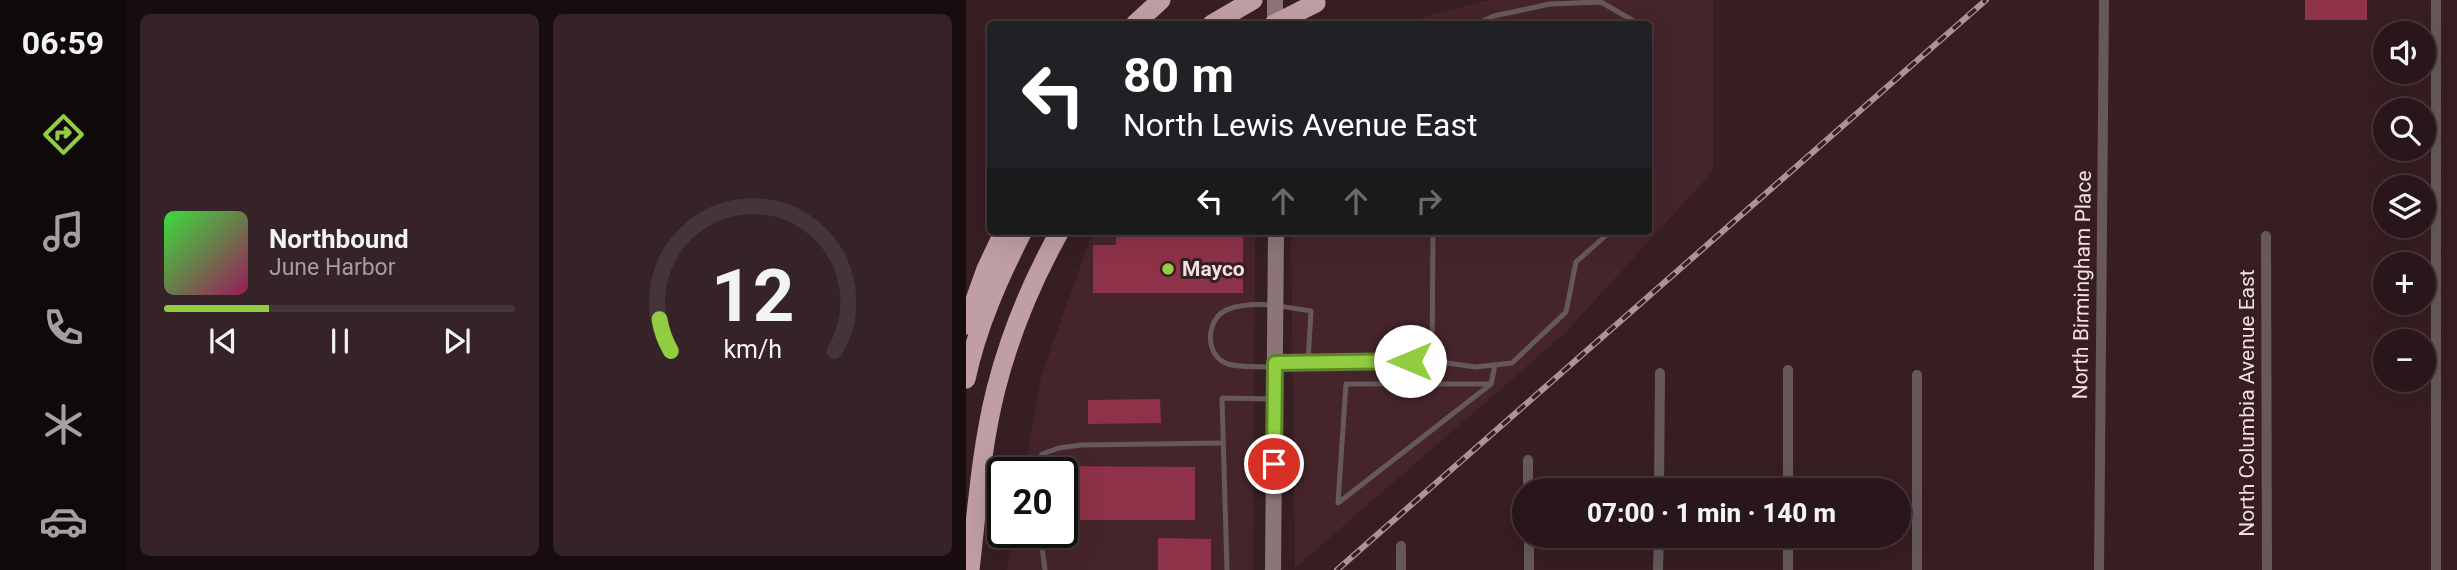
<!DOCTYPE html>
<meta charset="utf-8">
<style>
body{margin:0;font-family:Roboto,sans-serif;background:#352327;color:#f1f3f6;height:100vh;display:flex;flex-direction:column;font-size:26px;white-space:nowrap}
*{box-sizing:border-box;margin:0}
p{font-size:23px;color:#a59fa2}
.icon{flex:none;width:38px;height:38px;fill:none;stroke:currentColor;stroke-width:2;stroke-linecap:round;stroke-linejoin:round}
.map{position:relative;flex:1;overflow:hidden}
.panel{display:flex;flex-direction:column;gap:14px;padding:14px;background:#170c0e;width:840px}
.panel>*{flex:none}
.hud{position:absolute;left:21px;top:21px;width:665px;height:214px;border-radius:7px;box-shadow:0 7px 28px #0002,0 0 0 2px #453539;background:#202124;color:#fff;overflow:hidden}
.fabs{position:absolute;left:1407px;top:21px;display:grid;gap:14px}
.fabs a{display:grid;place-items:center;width:63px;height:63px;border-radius:50%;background:#29161a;box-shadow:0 7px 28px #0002,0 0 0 2px #453539;font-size:35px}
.speed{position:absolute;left:21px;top:457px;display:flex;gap:14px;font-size:35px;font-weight:700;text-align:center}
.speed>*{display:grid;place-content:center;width:91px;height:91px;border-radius:50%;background:#29161a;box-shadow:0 7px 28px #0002,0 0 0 2px #453539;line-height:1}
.speed .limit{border:4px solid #111;border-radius:10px;background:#fff;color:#111}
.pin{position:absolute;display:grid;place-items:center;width:60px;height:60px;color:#fff;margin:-30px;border:4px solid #fff;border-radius:50%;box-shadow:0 2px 7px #0007}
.me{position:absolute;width:77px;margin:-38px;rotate:270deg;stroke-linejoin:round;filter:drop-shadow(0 0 5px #0008)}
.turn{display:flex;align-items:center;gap:24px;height:147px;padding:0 21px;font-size:32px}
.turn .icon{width:91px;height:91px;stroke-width:2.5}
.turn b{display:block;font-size:49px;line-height:60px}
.lanes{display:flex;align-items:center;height:66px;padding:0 21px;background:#0003;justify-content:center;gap:35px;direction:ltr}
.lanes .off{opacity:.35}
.panel .widget{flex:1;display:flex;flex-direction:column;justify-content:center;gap:10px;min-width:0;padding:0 24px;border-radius:10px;background:#352327}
.panel .dial{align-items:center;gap:0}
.dial svg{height:182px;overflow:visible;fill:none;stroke:#453539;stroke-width:7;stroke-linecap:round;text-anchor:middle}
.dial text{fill:#f1f3f6;stroke:none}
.song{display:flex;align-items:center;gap:21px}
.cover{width:84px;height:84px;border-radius:10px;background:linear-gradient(135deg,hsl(120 70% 55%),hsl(330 70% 35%))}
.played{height:7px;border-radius:4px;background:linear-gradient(90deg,#90cd41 30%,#453539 30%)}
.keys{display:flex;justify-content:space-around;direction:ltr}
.panel .tiles{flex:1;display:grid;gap:14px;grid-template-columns:repeat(2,1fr)}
.trip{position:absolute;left:546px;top:478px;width:399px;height:70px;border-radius:35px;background:#29161a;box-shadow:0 7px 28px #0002,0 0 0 2px #453539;font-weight:800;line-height:70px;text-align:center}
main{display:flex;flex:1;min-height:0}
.dock{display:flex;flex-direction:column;width:126px;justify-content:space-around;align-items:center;background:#10090a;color:#a59fa2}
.dock .icon{width:49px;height:49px}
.dock .on{color:#90cd41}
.dock b{font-size:32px;color:#f1f3f6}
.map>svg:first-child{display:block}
.built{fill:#45252b}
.building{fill:#8e3249}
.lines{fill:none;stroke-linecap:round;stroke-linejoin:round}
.lane{stroke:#67595b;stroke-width:5}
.street{stroke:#67595b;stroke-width:10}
.secondary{stroke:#8b7579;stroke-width:16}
.highway{stroke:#c09fa4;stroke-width:19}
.rail-casing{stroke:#a99497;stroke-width:6}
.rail{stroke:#371e23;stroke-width:3.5;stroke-dasharray:10;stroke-linecap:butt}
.highway-bridge{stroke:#c09fa4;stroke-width:19}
.route-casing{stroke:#5e852a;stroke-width:18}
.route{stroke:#90cd41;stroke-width:12}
.poi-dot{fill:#90cd41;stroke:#371e23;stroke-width:2.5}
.labels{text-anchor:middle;stroke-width:6;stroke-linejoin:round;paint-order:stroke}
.poi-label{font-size:21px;font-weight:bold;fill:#f1dfe1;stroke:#371e23;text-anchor:start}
.street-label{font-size:21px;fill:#f1dfe1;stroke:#371e23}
</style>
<main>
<nav class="dock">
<b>06:59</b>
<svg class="icon on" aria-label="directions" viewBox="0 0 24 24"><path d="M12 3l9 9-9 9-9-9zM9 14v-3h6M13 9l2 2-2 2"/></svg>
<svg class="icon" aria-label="music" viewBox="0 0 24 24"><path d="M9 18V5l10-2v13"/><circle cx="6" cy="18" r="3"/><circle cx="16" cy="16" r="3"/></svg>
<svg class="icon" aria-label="phone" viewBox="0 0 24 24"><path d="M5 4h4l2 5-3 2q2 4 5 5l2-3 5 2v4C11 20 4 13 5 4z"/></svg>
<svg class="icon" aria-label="climate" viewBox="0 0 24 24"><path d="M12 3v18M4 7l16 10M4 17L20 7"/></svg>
<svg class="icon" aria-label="car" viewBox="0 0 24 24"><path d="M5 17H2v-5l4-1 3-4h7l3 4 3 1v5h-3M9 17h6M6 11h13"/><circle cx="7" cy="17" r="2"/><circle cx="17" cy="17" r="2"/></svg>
</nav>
<section class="panel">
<div class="tiles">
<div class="widget">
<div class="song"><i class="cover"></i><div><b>Northbound</b><p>June Harbor</p></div></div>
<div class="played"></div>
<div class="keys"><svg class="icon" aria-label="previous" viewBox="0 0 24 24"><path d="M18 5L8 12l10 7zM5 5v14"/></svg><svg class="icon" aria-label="pause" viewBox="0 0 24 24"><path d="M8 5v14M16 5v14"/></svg><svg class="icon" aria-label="next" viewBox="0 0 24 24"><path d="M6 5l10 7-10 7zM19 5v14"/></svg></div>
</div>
<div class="widget dial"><svg viewBox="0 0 100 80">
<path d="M14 69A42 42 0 1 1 86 69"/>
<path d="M14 69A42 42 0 0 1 9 55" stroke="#90cd41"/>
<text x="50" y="56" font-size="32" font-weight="700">12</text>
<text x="50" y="72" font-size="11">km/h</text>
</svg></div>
</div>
</section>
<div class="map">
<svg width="1491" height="570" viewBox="0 0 1491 570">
<rect width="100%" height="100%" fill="#371e23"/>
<g class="built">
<path d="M 522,0 L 747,0 L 747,171 L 599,333 L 329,568 L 325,231 L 682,231 L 682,24 L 431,24 Z"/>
<path d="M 127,231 L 289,231 L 287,570 L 41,570 L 47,532 L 96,532 L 96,472 L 58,472 L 75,377 Z"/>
</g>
<g class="building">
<rect x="1339" y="0" width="62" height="20"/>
<path d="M 150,231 L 277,231 L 277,293 L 127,293 L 127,245 L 150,245 Z"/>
<path d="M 194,399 L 195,423 L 122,424 L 122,400 Z"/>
<path d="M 80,466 L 229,467 L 229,520 L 96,520 L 96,472 L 80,472 Z"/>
<path d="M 192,538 L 245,539 L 245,570 L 192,570 Z"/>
</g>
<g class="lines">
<g class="lane">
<path d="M 510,24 L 528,16 L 584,4 L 635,2 L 673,24"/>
<path d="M 466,361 L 467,231"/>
<path d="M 312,363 L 466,361 L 510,367 L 546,363 L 600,312 L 610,262 L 645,231"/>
<path d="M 306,367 C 292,366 275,368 262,364 C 237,356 240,316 263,309 C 288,300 320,307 345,311 L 342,362"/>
<path d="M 525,384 L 380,384 L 372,503 L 525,384 L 529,365"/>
<path d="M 69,472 L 76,454 L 93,448 L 115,445 L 256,443"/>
<path d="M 74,532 L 79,570"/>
<path d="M 261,570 L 256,398 L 305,399"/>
</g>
<g class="street">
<path d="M 1470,0 L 1470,570"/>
<path d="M 1300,236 L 1301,570"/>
<path d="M 822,370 L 822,490"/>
<path d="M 951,375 L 951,570"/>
<path d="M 562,460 L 562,490"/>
<path d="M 693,490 L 694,373"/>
<path d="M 563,536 L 563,570"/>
<path d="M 822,536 L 822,570"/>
<path d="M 435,546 L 435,570"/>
<path d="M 692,570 L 693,536"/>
<path d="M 1133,570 L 1138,0"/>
</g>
<g class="secondary">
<path d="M 309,0 L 309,24"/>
<path d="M 307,570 L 310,231"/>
</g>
<g class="highway">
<path d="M 169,24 L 195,0"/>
<path d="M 246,24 L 287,0"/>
<path d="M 0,325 L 20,269 L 38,231"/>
<path d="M 0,379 C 11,327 33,278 57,231"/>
<path d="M 4,570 C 11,510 15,448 30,389 C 44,334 66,281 94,231"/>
</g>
<g class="rail-casing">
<path id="rail" d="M 371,570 L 1020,0"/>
</g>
<use href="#rail" class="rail"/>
<path class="highway-bridge" d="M 308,24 L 350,3"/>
</g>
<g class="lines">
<g class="route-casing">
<path id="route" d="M 308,464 L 309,363 L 444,361"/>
</g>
<use href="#route" class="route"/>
</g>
<circle class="poi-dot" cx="202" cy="269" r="7"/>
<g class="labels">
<g class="poi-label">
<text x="216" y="276">Mayco</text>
</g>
<g class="street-label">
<text transform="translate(1116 285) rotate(-89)" y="7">North Birmingham Place</text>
<text transform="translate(1281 403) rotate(-90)" y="7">North Columbia Avenue East</text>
</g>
</g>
</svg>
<div class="fabs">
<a><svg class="icon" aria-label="sound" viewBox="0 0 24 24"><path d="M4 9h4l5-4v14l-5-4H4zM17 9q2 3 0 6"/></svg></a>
<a><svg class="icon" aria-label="search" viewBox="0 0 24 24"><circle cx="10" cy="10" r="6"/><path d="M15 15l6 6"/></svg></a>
<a><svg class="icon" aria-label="layers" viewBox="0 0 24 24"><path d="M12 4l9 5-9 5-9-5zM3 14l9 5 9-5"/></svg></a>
<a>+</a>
<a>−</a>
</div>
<div class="speed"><div class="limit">20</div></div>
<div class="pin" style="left:308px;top:464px;background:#d93025"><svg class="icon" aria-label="arrive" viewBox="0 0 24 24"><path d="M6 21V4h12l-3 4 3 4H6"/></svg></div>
<svg class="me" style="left:444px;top:361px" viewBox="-20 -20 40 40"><circle r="19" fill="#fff"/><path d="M0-13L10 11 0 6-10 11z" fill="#90cd41"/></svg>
<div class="trip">07:00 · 1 min · 140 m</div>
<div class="hud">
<div class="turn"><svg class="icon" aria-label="left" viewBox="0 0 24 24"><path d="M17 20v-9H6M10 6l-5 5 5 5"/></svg><div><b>80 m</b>North Lewis Avenue East</div></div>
<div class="lanes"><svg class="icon" aria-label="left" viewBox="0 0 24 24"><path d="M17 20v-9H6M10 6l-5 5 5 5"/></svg><svg class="icon off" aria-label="ahead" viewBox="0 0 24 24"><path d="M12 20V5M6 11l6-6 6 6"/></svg><svg class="icon off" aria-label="ahead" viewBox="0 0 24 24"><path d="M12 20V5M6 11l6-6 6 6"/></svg><svg class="icon off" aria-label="right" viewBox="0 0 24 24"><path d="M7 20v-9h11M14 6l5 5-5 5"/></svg></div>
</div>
</div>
</main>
